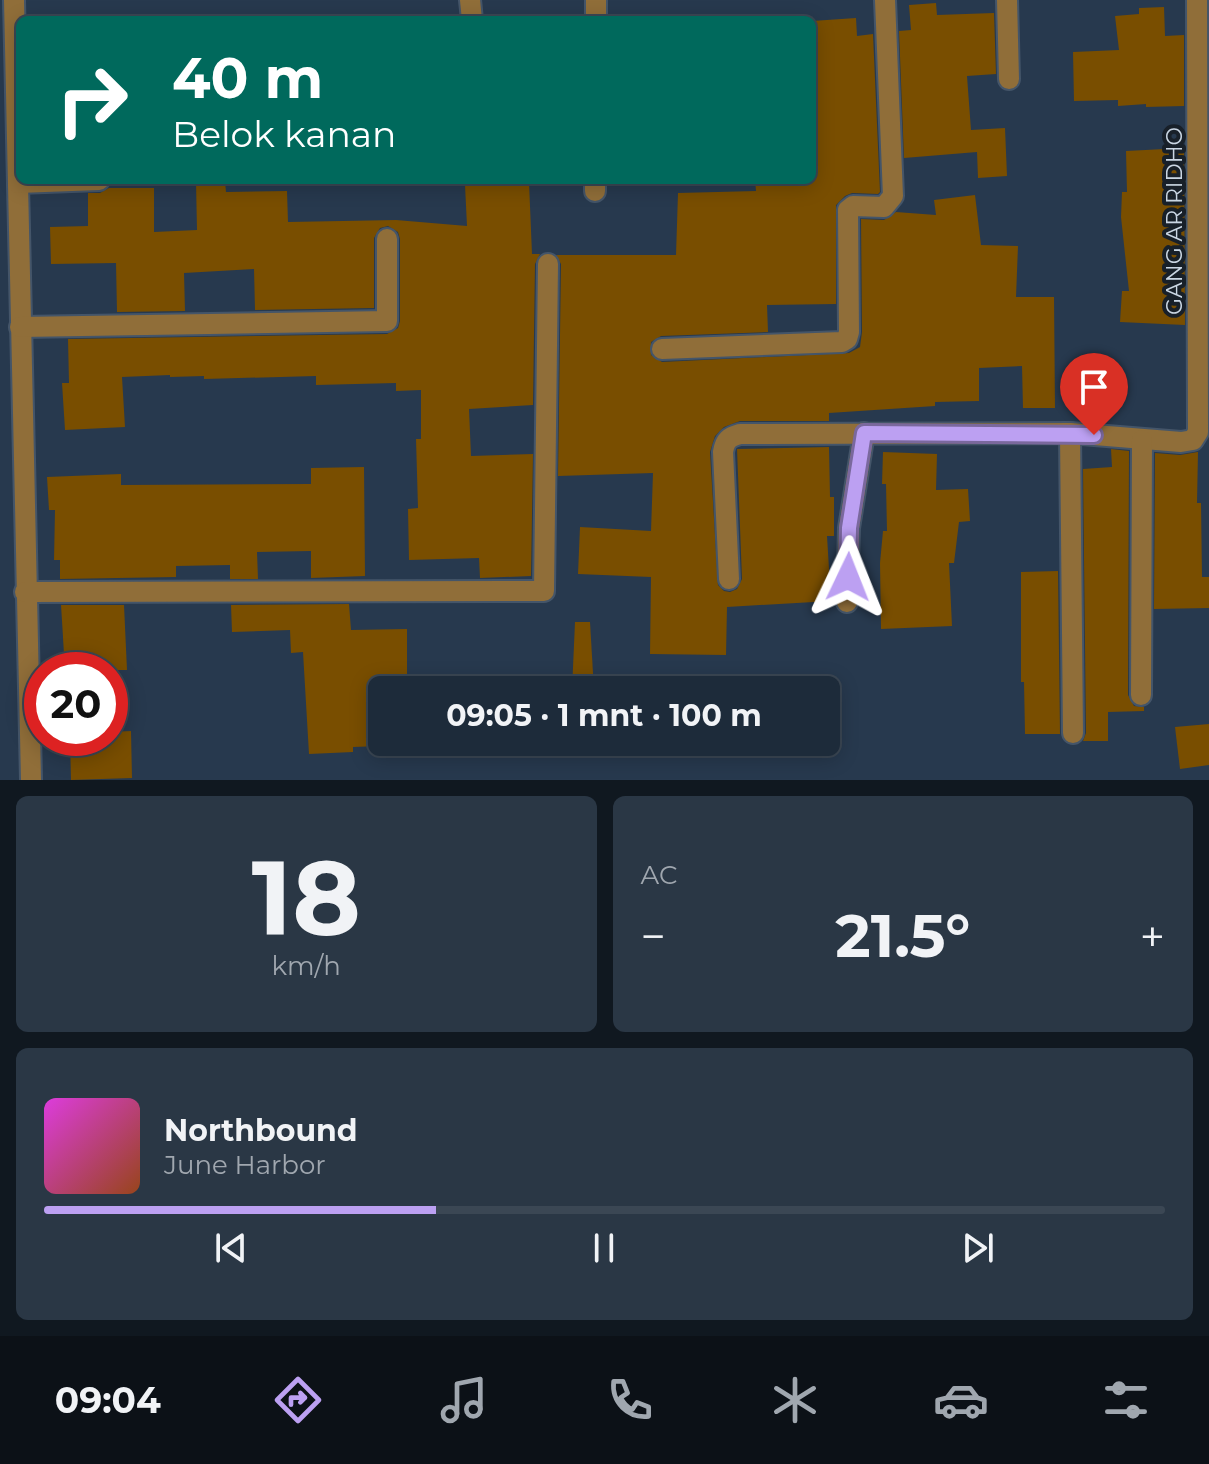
<!DOCTYPE html>
<html lang="id">
<meta charset="utf-8">
<style>
body{margin:0;font-family:Montserrat,sans-serif;background:#2a3745;color:#f1f3f6;height:100vh;display:flex;flex-direction:column;font-size:30px;white-space:nowrap}
*{box-sizing:border-box;margin:0}
p{font-size:26px;color:#a0a7af}
.icon{flex:none;width:44px;height:44px;fill:none;stroke:currentColor;stroke-width:2;stroke-linecap:round;stroke-linejoin:round}
.map{position:relative;height:780px;overflow:hidden}
.drawer{display:flex;flex-direction:column;gap:16px;padding:16px;background:#101820;flex:1}
.drawer>*{flex:none}
.top-card{position:absolute;left:16px;top:16px;width:800px;height:168px;border-radius:12px;box-shadow:0 4px 20px #0003,0 0 0 2px #3b4754;background:#00695c;color:#fff;overflow:hidden}
.speed{position:absolute;left:24px;top:652px;display:flex;gap:16px;font-size:40px;font-weight:700;text-align:center}
.speed>*{display:grid;place-content:center;width:104px;height:104px;border-radius:50%;background:#1d2b3a;box-shadow:0 4px 20px #0003,0 0 0 2px #3b4754;line-height:1}
.speed .limit{border:12px solid #d22;background:#fff;color:#111}
.pin{position:absolute;display:grid;place-items:center;width:68px;height:68px;color:#fff;margin:-82px -34px;border-radius:50% 50% 50% 0;rotate:-45deg;box-shadow:0 0 8px #0007}
.pin .icon{rotate:45deg}
.me{position:absolute;width:88px;margin:-44px;rotate:2deg;stroke-linejoin:round;filter:drop-shadow(0 0 6px #0008)}
.turn{display:flex;align-items:center;gap:28px;height:168px;padding:0 24px;font-size:36px}
.turn .icon{width:104px;height:104px;stroke-width:2.5}
.turn b{display:block;font-size:56px;line-height:68px}
.big{font-size:60px;font-weight:700;line-height:1.1}
.drawer .tile{flex:1;display:flex;flex-direction:column;justify-content:center;gap:12px;min-width:0;padding:0 28px;border-radius:12px;background:#2a3745}
.drawer .dial{align-items:center;gap:0}
.dial b{font-size:104px;line-height:1}
.song{display:flex;align-items:center;gap:24px}
.cover{width:96px;height:96px;border-radius:12px;background:linear-gradient(135deg,hsl(300 70% 55%),hsl(20 70% 35%))}
.played{height:8px;border-radius:4px;background:linear-gradient(90deg,#bca0f2 35%,#3b4754 35%)}
.keys{display:flex;justify-content:space-around;direction:ltr}
.heat{display:flex;justify-content:space-between;align-items:center;font-size:44px;direction:ltr}
.drawer .tiles{flex:1;display:grid;gap:16px;grid-template-columns:1fr 1fr}
.tile:last-child{grid-column:span 2}
.trip{position:absolute;left:368px;top:676px;width:472px;height:80px;border-radius:12px;background:#1d2b3a;box-shadow:0 4px 20px #0003,0 0 0 2px #3b4754;font-weight:700;line-height:80px;text-align:center}
.tab-bar{display:flex;height:128px;justify-content:space-around;align-items:center;background:#0c1117;color:#a0a7af}
.tab-bar .icon{width:56px;height:56px}
.tab-bar .active{color:#bca0f2}
.tab-bar b{font-size:36px;color:#f1f3f6}
.map>svg:first-child{display:block}
.building{fill:#794e00}
.lines{fill:none;stroke-linecap:round;stroke-linejoin:round}
.minor-casing{stroke:#445569;stroke-width:24}
.minor{stroke:#906e39;stroke-width:20}
.route-casing{stroke:#7a689d;stroke-width:20}
.route{stroke:#bca0f2;stroke-width:14}
.labels{text-anchor:middle;stroke-width:8;stroke-linejoin:round;paint-order:stroke}
.street-label{font-size:22px;fill:#cad6e3;stroke:#182029}
</style>
<div class="map">
<svg width="1209" height="780" viewBox="0 0 1209 780">
<rect width="100%" height="100%" fill="#27394e"/>
<g class="building">
<path d="M 936,3 L 937,15 L 994,13 L 996,74 L 967,76 L 971,130 L 1005,128 L 1007,176 L 978,178 L 977,152 L 904,158 L 899,31 L 911,30 L 909,5 Z"/>
<path d="M 1164,7 L 1165,36 L 1184,35 L 1184,106 L 1146,107 L 1146,104 L 1118,106 L 1118,100 L 1074,101 L 1073,52 L 1119,50 L 1115,16 L 1139,14 L 1139,8 Z"/>
<path d="M 856,18 L 857,36 L 873,34 L 880,192 L 878,194 L 852,193 L 845,196 L 836,205 L 836,304 L 767,305 L 768,332 L 661,336 L 651,342 L 651,355 L 662,362 L 849,353 L 860,347 L 862,332 L 861,219 L 884,220 L 896,212 L 936,215 L 934,200 L 975,195 L 981,245 L 1018,246 L 1016,297 L 1054,297 L 1055,408 L 1023,408 L 1022,366 L 979,368 L 979,401 L 935,402 L 935,406 L 829,413 L 829,421 L 740,421 L 724,427 L 715,436 L 710,452 L 718,585 L 724,591 L 730,592 L 737,589 L 742,579 L 737,449 L 829,447 L 830,497 L 834,497 L 834,536 L 827,536 L 831,601 L 727,607 L 726,655 L 650,654 L 651,577 L 578,574 L 580,527 L 651,531 L 653,473 L 558,476 L 561,264 L 556,255 L 676,255 L 678,193 L 756,191 L 755,180 L 812,180 L 812,21 Z"/>
<path d="M 1184,148 L 1185,325 L 1120,322 L 1122,291 L 1129,291 L 1121,217 L 1122,192 L 1127,192 L 1126,151 Z"/>
<path d="M 225,181 L 226,192 L 287,191 L 288,222 L 396,220 L 467,226 L 465,185 L 529,182 L 532,254 L 540,254 L 535,264 L 533,405 L 469,409 L 471,456 L 533,454 L 531,576 L 480,578 L 479,558 L 409,560 L 408,509 L 418,508 L 416,439 L 421,439 L 421,390 L 396,391 L 396,383 L 316,385 L 316,376 L 204,379 L 204,376 L 170,377 L 170,375 L 122,377 L 125,427 L 65,430 L 62,383 L 69,383 L 68,339 L 387,334 L 398,328 L 400,321 L 400,239 L 398,232 L 388,226 L 380,228 L 374,238 L 374,308 L 255,310 L 254,269 L 184,273 L 185,311 L 117,312 L 116,263 L 51,264 L 50,227 L 88,226 L 88,193 L 100,193 L 109,188 L 154,188 L 154,232 L 197,230 L 196,182 Z"/>
<path d="M 1111,449 L 1129,451 L 1128,695 L 1134,706 L 1144,707 L 1144,711 L 1108,712 L 1108,741 L 1083,741 L 1086,733 L 1083,469 L 1112,467 Z"/>
<path d="M 883,452 L 937,454 L 936,490 L 968,489 L 970,521 L 959,522 L 954,563 L 949,563 L 952,626 L 881,629 L 880,563 L 883,531 L 887,531 L 886,484 L 882,484 Z"/>
<path d="M 1198,452 L 1197,503 L 1201,503 L 1202,577 L 1209,577 L 1209,608 L 1154,609 L 1155,453 L 1180,455 Z"/>
<path d="M 364,467 L 365,576 L 311,578 L 311,551 L 257,552 L 258,579 L 230,579 L 230,565 L 176,566 L 176,577 L 60,579 L 60,560 L 54,560 L 55,510 L 49,510 L 47,477 L 121,474 L 121,485 L 311,484 L 311,468 Z"/>
<path d="M 1058,571 L 1060,734 L 1025,734 L 1024,682 L 1021,682 L 1021,572 Z"/>
<path d="M 349,604 L 351,630 L 407,629 L 407,690 L 382,690 L 382,746 L 353,747 L 353,752 L 309,754 L 303,652 L 291,653 L 290,630 L 232,632 L 231,605 Z"/>
<path d="M 61,605 L 124,605 L 127,670 L 65,670 Z"/>
<path d="M 575,622 L 590,622 L 594,690 L 572,690 Z"/>
<path d="M 1209,724 L 1209,765 L 1180,769 L 1175,727 Z"/>
<path d="M 131,731 L 132,778 L 71,780 L 70,738 L 110,738 L 110,732 Z"/>
</g>
<g class="lines">
<g class="minor-casing">
<g id="minor">
<path d="M 14,0 L 31,780"/>
<path d="M 470,0 L 472,20"/>
<path d="M 1007,0 L 1009,79"/>
<path d="M 596,20 L 596,0"/>
<path d="M 18,183 L 99,180"/>
<path d="M 595,191 L 595,180"/>
<path d="M 20,327 L 387,321 L 387,239"/>
<path d="M 662,349 L 842,342 L 847,339 L 849,332 L 848,210 L 853,206 L 884,207 L 893,196 L 885,0"/>
<path d="M 1070,433 L 1073,733"/>
<path d="M 729,579 L 723,452 C 725,440 729,437 740,434 L 1070,433 L 1181,442 L 1193,440 L 1198,432 L 1197,0"/>
<path d="M 25,592 L 544,591 L 548,264"/>
<path d="M 847,602 L 849,528 L 864,433"/>
<path d="M 1141,695 L 1142,440"/>
</g>
</g>
<use href="#minor" class="minor"/>
</g>
<g class="lines">
<g class="route-casing">
<path id="route" d="M 848,577 L 849,528 L 864,433 L 1094,435"/>
</g>
<use href="#route" class="route"/>
</g>
<g class="labels">
<g class="street-label">
<text transform="translate(1174 221) rotate(-90)" y="8">GANG AR RIDHO</text>
</g>
</g>
</svg>
<div class="speed"><div class="limit">20</div></div>
<div class="pin" style="left:1094px;top:435px;background:#d93025"><svg class="icon" aria-label="arrive" viewBox="0 0 24 24"><path d="M6 21V4h12l-3 4 3 4H6"/></svg></div>
<svg class="me" style="left:848px;top:577px" viewBox="-20 -20 40 40"><path d="M0-17L14 15 0 8-14 15z" fill="#bca0f2" stroke="#fff" stroke-width="4"/></svg>
<div class="trip">09:05 · 1 mnt · 100 m</div>
<div class="top-card">
<div class="turn"><svg class="icon" aria-label="right" viewBox="0 0 24 24"><path d="M7 20v-9h11M14 6l5 5-5 5"/></svg><div><b>40 m</b>Belok kanan</div></div>
</div>
</div>
<section class="drawer">
<div class="tiles">
<div class="tile dial"><b>18</b><p>km/h</p></div>
<div class="tile"><p>AC</p>
<div class="heat"><a>−</a><b class="big">21.5°</b><a>+</a></div>
</div>
<div class="tile">
<div class="song"><i class="cover"></i><div><b>Northbound</b><p>June Harbor</p></div></div>
<div class="played"></div>
<div class="keys"><svg class="icon" aria-label="previous" viewBox="0 0 24 24"><path d="M18 5L8 12l10 7zM5 5v14"/></svg><svg class="icon" aria-label="pause" viewBox="0 0 24 24"><path d="M8 5v14M16 5v14"/></svg><svg class="icon" aria-label="next" viewBox="0 0 24 24"><path d="M6 5l10 7-10 7zM19 5v14"/></svg></div>
</div>
</div>
</section>
<nav class="tab-bar">
<b>09:04</b>
<svg class="icon active" aria-label="directions" viewBox="0 0 24 24"><path d="M12 3l9 9-9 9-9-9zM9 14v-3h6M13 9l2 2-2 2"/></svg>
<svg class="icon" aria-label="music" viewBox="0 0 24 24"><path d="M9 18V5l10-2v13"/><circle cx="6" cy="18" r="3"/><circle cx="16" cy="16" r="3"/></svg>
<svg class="icon" aria-label="phone" viewBox="0 0 24 24"><path d="M5 4h4l2 5-3 2q2 4 5 5l2-3 5 2v4C11 20 4 13 5 4z"/></svg>
<svg class="icon" aria-label="climate" viewBox="0 0 24 24"><path d="M12 3v18M4 7l16 10M4 17L20 7"/></svg>
<svg class="icon" aria-label="car" viewBox="0 0 24 24"><path d="M5 17H2v-5l4-1 3-4h7l3 4 3 1v5h-3M9 17h6M6 11h13"/><circle cx="7" cy="17" r="2"/><circle cx="17" cy="17" r="2"/></svg>
<svg class="icon" aria-label="filters" viewBox="0 0 24 24"><path d="M4 7h16M4 17h16"/><circle cx="9" cy="7" r="2"/><circle cx="15" cy="17" r="2"/></svg>
</nav>
